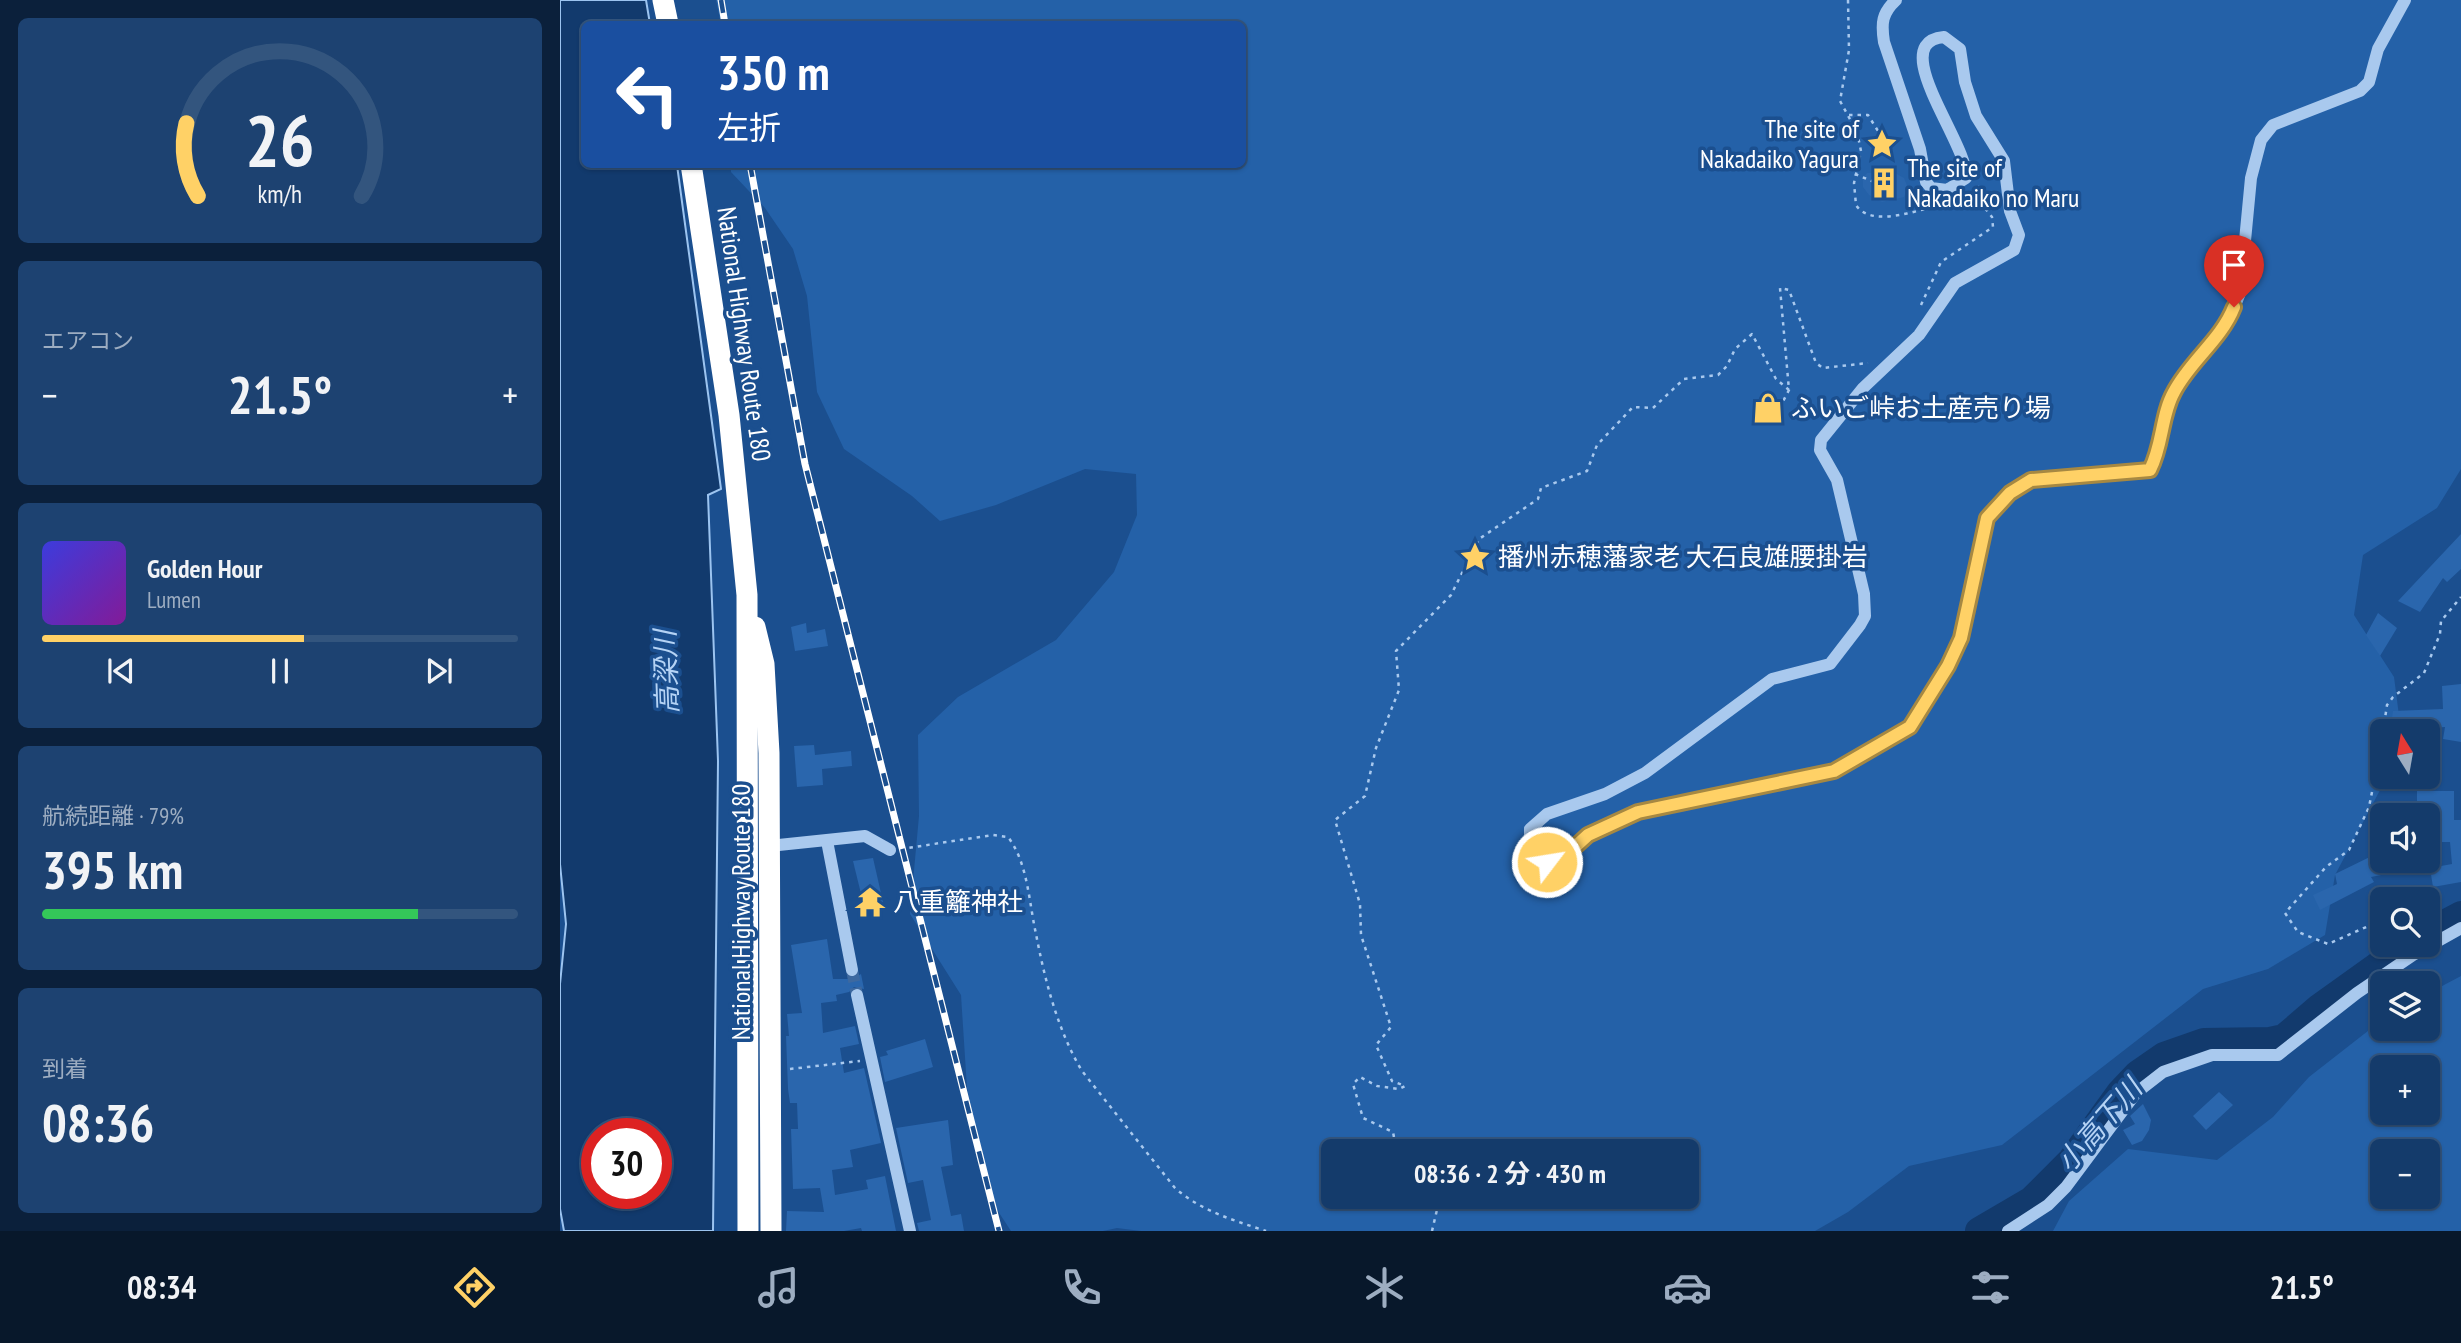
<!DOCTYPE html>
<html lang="ja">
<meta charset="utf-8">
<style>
body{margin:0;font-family:"PT Sans Narrow","Noto Sans JP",sans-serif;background:#1d4271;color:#f1f3f6;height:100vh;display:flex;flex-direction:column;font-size:26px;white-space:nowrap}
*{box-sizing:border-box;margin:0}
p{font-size:23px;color:#9dadc1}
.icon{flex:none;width:38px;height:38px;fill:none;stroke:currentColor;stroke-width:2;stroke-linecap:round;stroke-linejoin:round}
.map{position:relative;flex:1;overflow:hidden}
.details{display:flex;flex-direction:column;gap:18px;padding:18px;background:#0b203b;width:560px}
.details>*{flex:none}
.guide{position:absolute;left:21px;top:21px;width:665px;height:147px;border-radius:10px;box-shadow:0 2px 5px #0004,0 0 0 2px #33557e;background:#1a4fa0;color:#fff;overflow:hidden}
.needle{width:46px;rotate:349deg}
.fabs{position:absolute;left:1810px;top:719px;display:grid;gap:14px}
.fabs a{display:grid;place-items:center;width:70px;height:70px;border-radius:10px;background:#143b6b;box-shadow:0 2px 5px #0004,0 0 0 2px #33557e;font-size:35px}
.speed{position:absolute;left:21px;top:1118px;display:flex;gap:14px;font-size:35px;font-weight:700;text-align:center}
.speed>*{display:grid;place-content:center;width:91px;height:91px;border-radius:50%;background:#143b6b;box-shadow:0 2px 5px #0004,0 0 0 2px #33557e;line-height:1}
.speed .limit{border:10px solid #d22;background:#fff;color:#111}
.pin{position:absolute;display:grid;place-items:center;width:60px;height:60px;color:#fff;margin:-72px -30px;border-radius:50% 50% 50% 0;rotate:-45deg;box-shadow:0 0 7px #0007}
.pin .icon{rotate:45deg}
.me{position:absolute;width:77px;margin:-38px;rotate:59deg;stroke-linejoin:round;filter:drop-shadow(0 0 5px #0008)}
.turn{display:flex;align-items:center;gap:24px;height:147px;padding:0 21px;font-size:32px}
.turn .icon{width:91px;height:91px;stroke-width:2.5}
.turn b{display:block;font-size:49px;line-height:60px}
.big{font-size:52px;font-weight:700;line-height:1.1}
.details .tile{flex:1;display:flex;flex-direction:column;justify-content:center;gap:10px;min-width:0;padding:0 24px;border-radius:10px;background:#1d4271}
.details .dial{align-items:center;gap:0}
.dial svg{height:182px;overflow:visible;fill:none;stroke:#33557e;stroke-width:7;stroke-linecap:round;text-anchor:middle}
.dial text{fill:#f1f3f6;stroke:none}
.song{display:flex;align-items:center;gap:21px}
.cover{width:84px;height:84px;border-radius:10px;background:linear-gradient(135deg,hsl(240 70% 55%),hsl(290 70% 35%))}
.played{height:7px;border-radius:4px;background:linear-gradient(90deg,#ffd166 55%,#33557e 55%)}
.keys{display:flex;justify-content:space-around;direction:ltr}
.heat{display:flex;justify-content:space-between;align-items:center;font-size:38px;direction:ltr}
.charge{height:10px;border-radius:5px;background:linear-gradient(90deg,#34c759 79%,#33557e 0)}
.trip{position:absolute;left:761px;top:1139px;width:378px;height:70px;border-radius:10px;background:#143b6b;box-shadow:0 2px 5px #0004,0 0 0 2px #33557e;font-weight:700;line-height:70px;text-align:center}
.dock{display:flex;height:112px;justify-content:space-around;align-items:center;background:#08182b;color:#9dadc1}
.dock .icon{width:49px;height:49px}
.dock .on{color:#ffd166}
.dock b{font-size:32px;color:#f1f3f6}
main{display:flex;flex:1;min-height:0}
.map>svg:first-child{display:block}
.green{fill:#2461a8;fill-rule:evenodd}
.water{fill:#123a6d;stroke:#9cc4f0;stroke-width:2;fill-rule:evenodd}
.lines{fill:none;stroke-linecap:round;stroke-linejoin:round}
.river{stroke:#123a6d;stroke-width:28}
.building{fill:#2a66ad}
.minor-tunnel{stroke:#3d69a0;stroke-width:12;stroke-dasharray:12 6;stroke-linecap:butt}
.path{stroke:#a9c9ee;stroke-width:2.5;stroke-dasharray:3.5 5;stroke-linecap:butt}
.minor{stroke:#a9c9ee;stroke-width:12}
.highway{stroke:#fff;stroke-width:21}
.rail-casing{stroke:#fff;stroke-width:7}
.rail{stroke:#1b4f8f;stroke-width:4.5;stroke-dasharray:13;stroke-linecap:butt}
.route-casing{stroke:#a68842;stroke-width:18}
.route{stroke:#ffd166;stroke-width:12}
.labels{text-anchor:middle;stroke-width:7;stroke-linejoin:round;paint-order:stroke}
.poi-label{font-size:26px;fill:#fff;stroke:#1b4f8f;text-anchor:start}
.street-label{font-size:26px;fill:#fff;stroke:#1b4f8f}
.water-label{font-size:28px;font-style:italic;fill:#b5d3f5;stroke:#1b4f8f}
</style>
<main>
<section class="details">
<div class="tile dial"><svg viewBox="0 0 100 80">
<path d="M14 69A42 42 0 1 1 86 69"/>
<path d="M14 69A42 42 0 0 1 9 37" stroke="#ffd166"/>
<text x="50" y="56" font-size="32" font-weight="700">26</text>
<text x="50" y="72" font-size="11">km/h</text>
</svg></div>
<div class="tile"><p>エアコン</p>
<div class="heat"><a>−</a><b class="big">21.5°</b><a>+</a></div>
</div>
<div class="tile">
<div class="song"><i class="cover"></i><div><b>Golden Hour</b><p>Lumen</p></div></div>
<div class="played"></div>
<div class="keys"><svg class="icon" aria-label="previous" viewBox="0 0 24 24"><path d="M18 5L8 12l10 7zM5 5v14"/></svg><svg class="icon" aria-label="pause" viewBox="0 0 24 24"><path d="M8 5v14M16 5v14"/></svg><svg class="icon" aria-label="next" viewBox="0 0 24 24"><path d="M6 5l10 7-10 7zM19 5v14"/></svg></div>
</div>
<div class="tile"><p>航続距離 · 79%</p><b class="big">395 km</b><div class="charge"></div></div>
<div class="tile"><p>到着</p><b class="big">08:36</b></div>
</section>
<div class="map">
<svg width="1901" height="1231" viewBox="0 0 1901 1231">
<rect width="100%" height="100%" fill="#1b4f8f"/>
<g class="green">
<path d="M 156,0 L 1901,0 L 1901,469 L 1877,508 L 1803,555 L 1794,615 L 1834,677 L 1841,731 L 1822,732 L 1822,777 L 1827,777 L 1775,875 L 1765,935 L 1708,969 L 1643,989 L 1442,1145 L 1349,1166 L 1288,1212 L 1255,1231 L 581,1231 L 557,1228 L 543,1231 L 451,1231 L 430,1199 L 407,1088 L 401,995 L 350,914 L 359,816 L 358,735 L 398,697 L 496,640 L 554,572 L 577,515 L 576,474 L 525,469 L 436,505 L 380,521 L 352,496 L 284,449 L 257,392 L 247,296 L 233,249 L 205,208 L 171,172 L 171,165 L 682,164 L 682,24 L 161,24 ZM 774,1152 L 1127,1152 L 1127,1197 L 774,1197 Z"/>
<path d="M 1901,976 L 1901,1231 L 1493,1231 L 1509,1201 L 1568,1149 L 1657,1160 L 1713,1117 L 1749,1077 L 1822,1020 L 1822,1029 L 1867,1029 L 1867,994 ZM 1822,1068 L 1867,1068 L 1867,1113 L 1822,1113 ZM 1822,1152 L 1867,1152 L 1867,1197 L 1822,1197 Z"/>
</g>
<path class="water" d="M 0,0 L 86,0 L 90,24 L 24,24 L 24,164 L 117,165 L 161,489 L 148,495 L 158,761 L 153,1231 L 4,1231 L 0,1209 L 0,984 L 6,924 L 0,864 ZM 37,1134 L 96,1134 L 96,1194 L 37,1194 Z"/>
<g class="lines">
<g class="river">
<path d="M 1867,933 L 1901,915"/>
<path d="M 1419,1231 L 1472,1200 L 1511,1161 L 1560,1093 L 1578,1074 L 1604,1056 L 1644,1042 L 1710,1041 L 1724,1038 L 1759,1008 L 1847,945"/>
</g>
</g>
<g class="building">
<path d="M 1307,173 L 1335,173 L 1344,178 L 1348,188 L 1344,197 L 1322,202 L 1309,195 L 1303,187 L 1303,178 Z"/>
<path d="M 1901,534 L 1901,569 L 1887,582 L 1883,578 L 1860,612 L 1838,601 Z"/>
<path d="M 1818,613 L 1837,628 L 1820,656 L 1806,635 Z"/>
<path d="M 246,623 L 247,633 L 265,629 L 268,646 L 235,651 L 231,627 Z"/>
<path d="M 1901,684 L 1901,742 L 1883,739 L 1885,727 L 1830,731 L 1833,711 L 1883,709 L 1882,686 Z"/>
<path d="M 254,745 L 255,755 L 291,751 L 292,766 L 262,769 L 263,785 L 237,787 L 234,746 Z"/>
<path d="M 1857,777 L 1870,777 L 1869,791 L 1894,791 L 1894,820 L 1901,820 L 1901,882 L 1873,887 L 1870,868 L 1892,864 L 1890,842 L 1867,842 L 1867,802 L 1857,802 Z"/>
<path d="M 1822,851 L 1822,861 L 1862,861 L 1863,867 L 1811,877 L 1814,882 L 1760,910 L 1753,895 L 1777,884 L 1775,874 Z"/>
<path d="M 313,858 L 323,902 L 304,906 L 293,861 Z"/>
<path d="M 267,939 L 273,979 L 293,979 L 301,974 L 304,989 L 294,987 L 289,992 L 276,995 L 277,1001 L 261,1003 L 263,1033 L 295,1026 L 299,1044 L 280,1048 L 284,1073 L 304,1068 L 321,1143 L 290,1150 L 293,1167 L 272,1170 L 275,1195 L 308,1189 L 306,1180 L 325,1176 L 336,1231 L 302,1231 L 301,1228 L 284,1231 L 226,1231 L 227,1211 L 264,1212 L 260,1188 L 233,1189 L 231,1129 L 238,1129 L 237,1103 L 230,1103 L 228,1089 L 226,1036 L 229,1036 L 227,1014 L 242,1013 L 231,945 Z"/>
<path d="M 365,1039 L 373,1067 L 325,1082 L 320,1057 L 328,1055 L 326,1051 Z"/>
<path d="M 1659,1092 L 1673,1105 L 1646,1130 L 1633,1116 Z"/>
<path d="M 1583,1104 L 1591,1120 L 1589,1130 L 1582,1141 L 1572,1145 L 1563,1130 L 1575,1124 L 1570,1116 Z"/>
<path d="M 388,1120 L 393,1165 L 381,1167 L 391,1216 L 401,1214 L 404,1231 L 359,1231 L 357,1223 L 371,1220 L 363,1180 L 348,1183 L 336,1128 Z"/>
</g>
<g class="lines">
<path class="minor-tunnel" d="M 292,970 L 297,995"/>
<g class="path">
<path d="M 1288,0 L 1289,50 L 1280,101 L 1297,132 L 1301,151 L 1294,183 L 1296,205 C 1311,229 1361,209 1384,204"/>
<path d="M 1289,115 L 1308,115 L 1318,131"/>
<path d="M 1295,174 L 1314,182"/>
<path d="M 1394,202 L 1407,199 L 1414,190"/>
<path d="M 1361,305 L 1381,262 L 1433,227 L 1432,217 L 1422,204 L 1418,186"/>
<path d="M 1219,425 L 1220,407 L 1229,390 L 1220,288 L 1229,290 L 1256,363 L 1263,368 L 1308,363"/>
<path d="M 1823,732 L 1827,705 L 1833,697 L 1864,673 L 1880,634 L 1881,621 L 1901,597"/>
<path d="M 1822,742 L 1809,807 L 1789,850 L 1766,867 L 1725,913 L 1738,932 L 1768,944 L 1822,920"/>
<path d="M 341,849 L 433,835 L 448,837 C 468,863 469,903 476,934 C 485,981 498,1031 522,1071 L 615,1188 C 641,1211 673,1220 706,1231"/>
<path d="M 230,1069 L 300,1061"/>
<path d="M 870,1152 L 865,1143 L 836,1148 L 833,1132 L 803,1118 L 793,1084 L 800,1077 L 817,1086 L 839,1089 L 845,1086 L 832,1081 L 816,1045 L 831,1027 L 801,935 L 800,904 L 775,820 L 805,796 L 816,748 L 839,690 L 836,651 L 891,595 L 919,539 L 978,499 L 981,488 L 1027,471 L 1037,445 L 1073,407 L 1093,408 L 1124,379 L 1158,375 L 1167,366 L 1175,349 L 1192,334 L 1216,379 L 1229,390"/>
<path d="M 872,1231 L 880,1197"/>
</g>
<g class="minor">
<path d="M 1336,0 C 1322,13 1321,23 1324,42 L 1360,149 L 1366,182 L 1371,188 L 1387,190 L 1406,178 C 1410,145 1324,42 1384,37 L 1400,49 L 1405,82 L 1416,116 L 1444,161 L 1450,211 L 1459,235 L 1454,250 L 1395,283 L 1359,335 L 1303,388 L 1261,440 L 1260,450 L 1277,480 L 1304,594 L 1305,616 L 1300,625 L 1270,664 L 1212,679 L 1085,773 L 1045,794 L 987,814 L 970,829 L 970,848 L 987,862 L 1005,856 L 1028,835 L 1078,812 L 1274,771 L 1350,727 L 1388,666 L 1401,638 L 1427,518 L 1450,493 L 1471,480 L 1590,470 L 1597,456 L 1613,392 L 1668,322 L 1680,293 L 1691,178 L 1701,140 L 1713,125 L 1800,91 L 1809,82 L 1818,49 L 1845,0"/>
<path d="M 267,841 L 292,970"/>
<path d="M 209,846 L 305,836 L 330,850"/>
<path d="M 297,995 L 350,1231"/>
<path d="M 1448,1231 L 1488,1205 L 1506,1187 L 1576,1093 L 1603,1072 L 1652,1055 L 1718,1055 L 1797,993 L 1853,955 L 1901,928"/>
</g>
<g class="highway">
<path d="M 103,0 L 108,24"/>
<path d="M 131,164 L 169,415 L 187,595 L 188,1231"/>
<path d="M 195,627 L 204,664 L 209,753 L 211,1231"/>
</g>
<g class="rail-casing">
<g id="rail">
<path d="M 161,0 L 165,24"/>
<path d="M 190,164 L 245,464 L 439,1231"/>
</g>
</g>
<use href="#rail" class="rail"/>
</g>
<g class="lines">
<g class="route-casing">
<path id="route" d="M 987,862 L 1005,856 L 1028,835 L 1078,812 L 1274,771 L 1350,727 L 1388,666 L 1401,638 L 1427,518 L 1450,493 L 1471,480 L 1590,470 C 1603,445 1601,415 1614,392 C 1630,361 1661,340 1674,307"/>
</g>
<use href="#route" class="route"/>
</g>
<defs>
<g id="sight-bare" transform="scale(2.415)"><path d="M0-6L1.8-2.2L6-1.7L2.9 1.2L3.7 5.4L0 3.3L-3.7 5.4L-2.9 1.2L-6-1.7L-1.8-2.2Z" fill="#ffd166" stroke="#1b4f8f" stroke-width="2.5" paint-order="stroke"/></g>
<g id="building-bare" transform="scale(2.415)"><path d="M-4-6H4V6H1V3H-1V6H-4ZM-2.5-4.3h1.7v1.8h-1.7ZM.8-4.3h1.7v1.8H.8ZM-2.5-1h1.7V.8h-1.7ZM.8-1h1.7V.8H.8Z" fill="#ffd166" stroke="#1b4f8f" stroke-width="2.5" paint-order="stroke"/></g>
<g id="shop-bare" transform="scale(2.415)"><path d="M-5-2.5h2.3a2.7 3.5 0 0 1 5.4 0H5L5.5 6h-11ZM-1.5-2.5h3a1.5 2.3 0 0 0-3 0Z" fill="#ffd166" stroke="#1b4f8f" stroke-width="2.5" paint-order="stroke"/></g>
<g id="temple-bare" transform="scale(2.415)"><path d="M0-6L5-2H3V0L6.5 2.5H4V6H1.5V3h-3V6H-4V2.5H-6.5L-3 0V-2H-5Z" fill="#ffd166" stroke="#1b4f8f" stroke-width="2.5" paint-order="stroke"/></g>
</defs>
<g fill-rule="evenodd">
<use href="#sight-bare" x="1322" y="144"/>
<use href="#building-bare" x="1324" y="183"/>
<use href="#shop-bare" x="1208" y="408"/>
<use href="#sight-bare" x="915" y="557"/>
<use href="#temple-bare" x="310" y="902"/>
</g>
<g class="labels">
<g class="poi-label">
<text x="1299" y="138" text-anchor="end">The site of<tspan x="1299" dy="30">Nakadaiko Yagura</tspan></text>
<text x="1347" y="177">The site of<tspan x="1347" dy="30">Nakadaiko no Maru</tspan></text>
<text x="1231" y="417">ふいご峠お土産売り場</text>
<text x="938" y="566">播州赤穂藩家老 大石良雄腰掛岩</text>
<text x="333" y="911">八重籬神社</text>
</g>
<g class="street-label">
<text transform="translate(184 334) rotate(82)" y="9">National Highway Route 180</text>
<text transform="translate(181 912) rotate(-90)" y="9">National Highway Route 180</text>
</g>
<g class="water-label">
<text transform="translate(106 672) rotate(-92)" y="10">高梁川</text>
<text transform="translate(1539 1125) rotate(-49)" y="10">小高下川</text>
</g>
</g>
</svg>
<div class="fabs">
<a><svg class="needle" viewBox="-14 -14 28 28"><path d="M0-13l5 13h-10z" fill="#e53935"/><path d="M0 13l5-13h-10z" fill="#9dadc1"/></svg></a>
<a><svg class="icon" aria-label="sound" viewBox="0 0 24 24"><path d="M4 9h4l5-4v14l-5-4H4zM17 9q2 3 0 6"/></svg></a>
<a><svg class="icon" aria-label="search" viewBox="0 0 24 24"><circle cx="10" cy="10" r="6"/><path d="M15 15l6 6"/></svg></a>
<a><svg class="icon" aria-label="layers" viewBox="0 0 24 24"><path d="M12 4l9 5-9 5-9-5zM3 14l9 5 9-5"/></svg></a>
<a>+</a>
<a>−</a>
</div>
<div class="speed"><div class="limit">30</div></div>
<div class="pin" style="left:1674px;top:307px;background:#d93025"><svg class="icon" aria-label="arrive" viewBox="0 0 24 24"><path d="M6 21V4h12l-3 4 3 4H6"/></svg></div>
<svg class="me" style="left:987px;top:862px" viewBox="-20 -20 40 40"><circle r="17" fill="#ffd166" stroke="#fff" stroke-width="3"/><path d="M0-11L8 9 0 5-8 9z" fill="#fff"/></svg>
<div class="trip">08:36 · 2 分 · 430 m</div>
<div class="guide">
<div class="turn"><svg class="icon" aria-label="left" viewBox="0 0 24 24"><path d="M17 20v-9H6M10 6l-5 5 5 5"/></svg><div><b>350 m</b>左折</div></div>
</div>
</div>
</main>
<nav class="dock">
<b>08:34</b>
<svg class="icon on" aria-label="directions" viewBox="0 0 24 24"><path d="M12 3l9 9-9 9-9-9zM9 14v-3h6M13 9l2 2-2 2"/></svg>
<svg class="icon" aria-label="music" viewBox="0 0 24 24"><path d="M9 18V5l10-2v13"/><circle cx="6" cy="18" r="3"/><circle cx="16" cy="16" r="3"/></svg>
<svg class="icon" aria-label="phone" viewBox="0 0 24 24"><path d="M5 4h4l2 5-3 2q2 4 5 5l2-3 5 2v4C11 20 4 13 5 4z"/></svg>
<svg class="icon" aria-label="climate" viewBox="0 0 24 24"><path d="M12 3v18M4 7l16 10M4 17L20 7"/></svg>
<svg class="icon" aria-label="car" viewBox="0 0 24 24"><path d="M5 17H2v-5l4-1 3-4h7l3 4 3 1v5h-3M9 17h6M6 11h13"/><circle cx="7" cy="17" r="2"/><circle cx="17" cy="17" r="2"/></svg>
<svg class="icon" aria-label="filters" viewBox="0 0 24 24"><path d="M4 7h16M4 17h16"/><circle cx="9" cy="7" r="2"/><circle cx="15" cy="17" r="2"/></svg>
<b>21.5°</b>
</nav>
